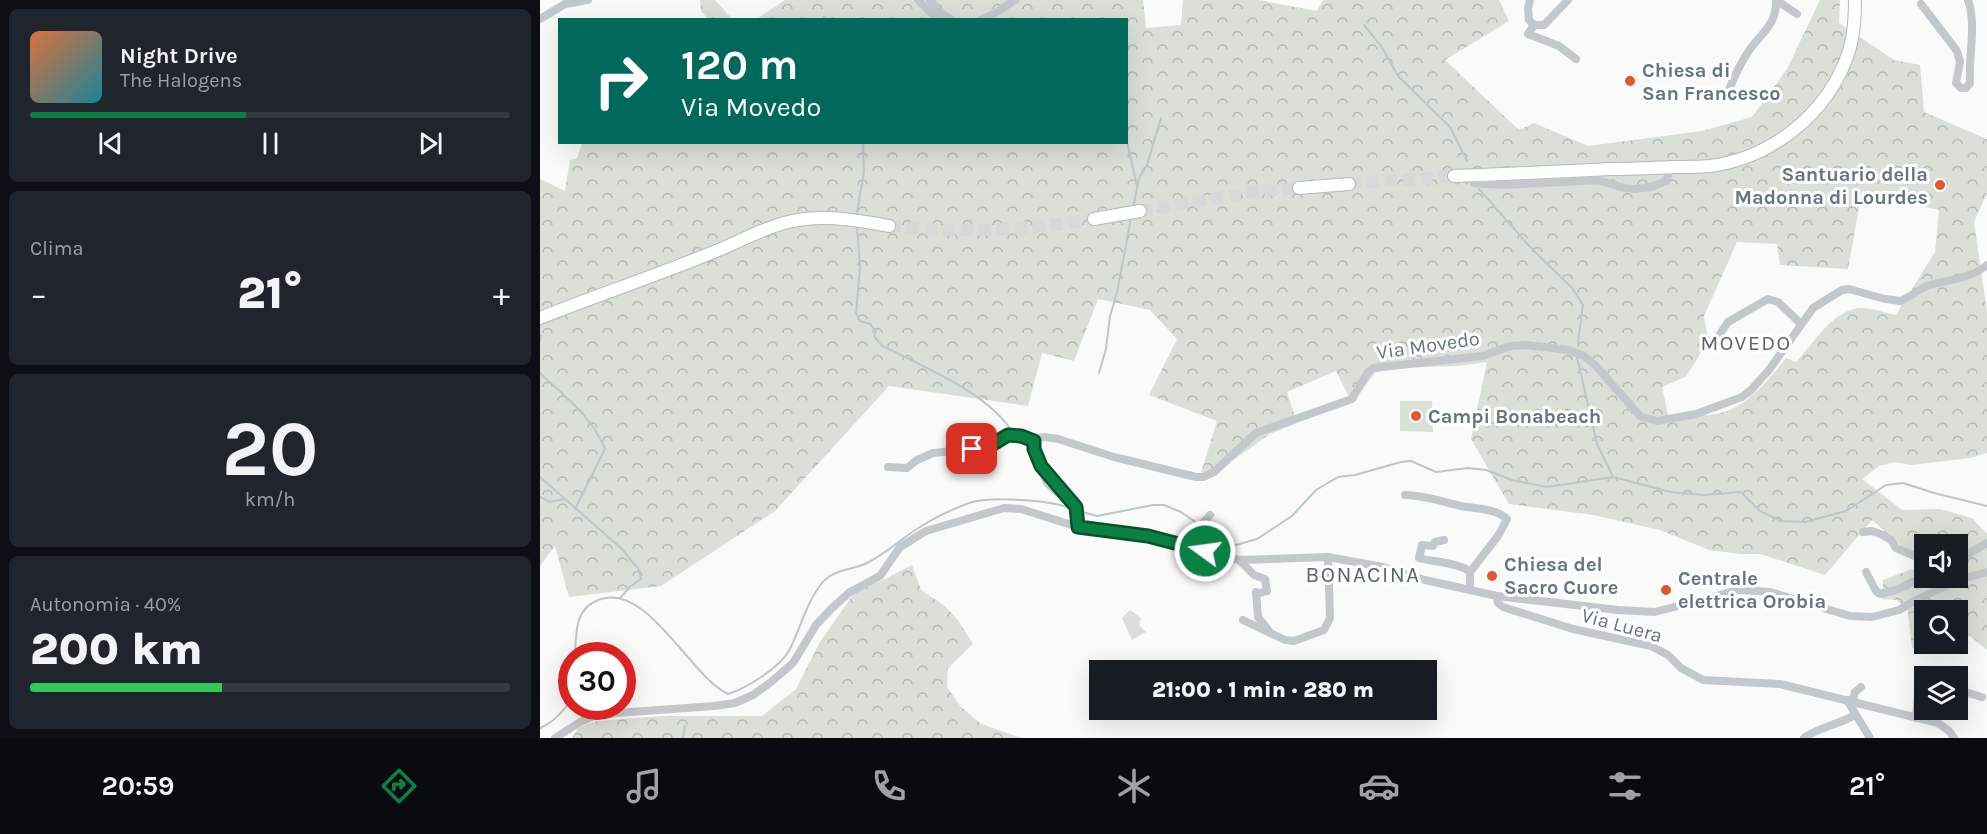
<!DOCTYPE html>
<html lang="it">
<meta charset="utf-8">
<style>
body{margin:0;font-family:Karla,sans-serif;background:#20242c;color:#f1f3f6;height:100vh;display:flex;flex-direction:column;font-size:22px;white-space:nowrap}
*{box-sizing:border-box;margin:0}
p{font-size:20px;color:#9ea1a6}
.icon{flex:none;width:33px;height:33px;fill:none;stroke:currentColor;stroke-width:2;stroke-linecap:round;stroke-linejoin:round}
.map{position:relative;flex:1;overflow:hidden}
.sheet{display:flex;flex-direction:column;gap:9px;padding:9px;background:#0d0f14;width:540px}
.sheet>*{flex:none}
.banner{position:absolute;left:18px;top:18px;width:570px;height:126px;border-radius:0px;box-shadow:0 6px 24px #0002;background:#00695c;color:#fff;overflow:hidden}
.buttons{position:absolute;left:1374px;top:534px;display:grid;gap:12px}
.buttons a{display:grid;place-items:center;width:54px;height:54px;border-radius:0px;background:#171b24;box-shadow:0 6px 24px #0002;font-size:30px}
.speed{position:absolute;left:18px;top:642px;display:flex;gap:12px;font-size:30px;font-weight:700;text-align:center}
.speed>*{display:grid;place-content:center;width:78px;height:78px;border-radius:50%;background:#171b24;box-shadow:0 6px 24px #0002;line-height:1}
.speed .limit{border:9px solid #d22;background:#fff;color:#111}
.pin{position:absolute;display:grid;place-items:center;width:51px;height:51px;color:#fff;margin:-26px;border-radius:12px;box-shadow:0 3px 9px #0006}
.me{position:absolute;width:66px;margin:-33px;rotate:284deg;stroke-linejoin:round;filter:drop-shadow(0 0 4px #0008)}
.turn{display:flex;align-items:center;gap:21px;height:126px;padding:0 24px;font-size:27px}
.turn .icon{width:78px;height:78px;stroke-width:2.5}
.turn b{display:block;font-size:42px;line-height:51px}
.big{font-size:45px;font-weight:800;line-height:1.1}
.sheet .widget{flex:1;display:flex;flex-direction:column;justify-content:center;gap:9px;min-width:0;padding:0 21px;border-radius:9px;background:#20242c}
.sheet .dial{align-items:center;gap:0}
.dial b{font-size:78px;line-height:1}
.song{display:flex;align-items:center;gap:18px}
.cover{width:72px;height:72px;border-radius:9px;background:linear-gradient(135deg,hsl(20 70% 55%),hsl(190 70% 35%))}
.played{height:6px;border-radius:3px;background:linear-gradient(90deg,#0b8043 45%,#363941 45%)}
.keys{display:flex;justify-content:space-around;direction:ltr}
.heat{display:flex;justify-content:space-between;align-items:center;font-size:33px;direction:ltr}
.charge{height:9px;border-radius:4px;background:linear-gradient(90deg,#34c759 40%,#363941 0)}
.trip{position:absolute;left:549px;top:660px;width:348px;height:60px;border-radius:0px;background:#171b24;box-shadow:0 6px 24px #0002;font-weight:800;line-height:60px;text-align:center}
.tabs{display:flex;height:96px;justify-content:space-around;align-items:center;background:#090b0e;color:#9ea1a6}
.tabs .icon{width:42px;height:42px}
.tabs .active{color:#0b8043}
.tabs b{font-size:27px;color:#f1f3f6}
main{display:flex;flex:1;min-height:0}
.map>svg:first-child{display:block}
.forest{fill:url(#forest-crowns);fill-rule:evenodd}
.green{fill:#dadfd7}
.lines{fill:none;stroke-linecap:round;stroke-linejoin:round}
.stream{stroke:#bbc7cb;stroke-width:2}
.highway-tunnel{stroke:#d5d9db;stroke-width:12;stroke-dasharray:12 6;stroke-linecap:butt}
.highway-casing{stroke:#b4b9bd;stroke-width:14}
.minor{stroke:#c3c8cc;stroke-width:8}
.highway{stroke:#fff;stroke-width:12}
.route-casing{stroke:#07532c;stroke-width:15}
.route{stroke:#0b8043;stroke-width:10}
.poi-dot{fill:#e4572e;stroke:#fff;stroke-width:2}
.labels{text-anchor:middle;stroke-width:6;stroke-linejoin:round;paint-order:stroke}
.poi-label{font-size:20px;font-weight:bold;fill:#657683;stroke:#fff;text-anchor:start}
.street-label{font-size:20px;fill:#657683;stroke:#fff}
.neighbourhood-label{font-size:21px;letter-spacing:1.5px;fill:#57646e;stroke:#fff}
.quarter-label{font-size:22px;letter-spacing:1.5px;fill:#57646e;stroke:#fff}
</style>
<main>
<section class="sheet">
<div class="widget">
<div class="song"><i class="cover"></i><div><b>Night Drive</b><p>The Halogens</p></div></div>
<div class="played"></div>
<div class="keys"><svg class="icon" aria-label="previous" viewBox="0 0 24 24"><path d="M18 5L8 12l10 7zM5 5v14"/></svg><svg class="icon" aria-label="pause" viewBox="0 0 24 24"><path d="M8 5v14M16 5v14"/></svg><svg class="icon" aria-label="next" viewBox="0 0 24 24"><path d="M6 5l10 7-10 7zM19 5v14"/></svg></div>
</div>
<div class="widget"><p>Clima</p>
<div class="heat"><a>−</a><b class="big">21°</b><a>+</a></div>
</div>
<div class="widget dial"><b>20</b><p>km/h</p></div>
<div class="widget"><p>Autonomia · 40%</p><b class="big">200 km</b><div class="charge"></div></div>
</section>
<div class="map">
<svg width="1447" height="738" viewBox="0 0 1447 738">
<defs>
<pattern id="forest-crowns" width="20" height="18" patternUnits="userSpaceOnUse" patternTransform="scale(1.5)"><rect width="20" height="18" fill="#dadfd7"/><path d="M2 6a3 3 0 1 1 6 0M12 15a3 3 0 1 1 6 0" fill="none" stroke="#b4b9b4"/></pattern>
</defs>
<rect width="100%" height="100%" fill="#fafaf8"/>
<g class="forest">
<path d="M 160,0 L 175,0 L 192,19 L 168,19 L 161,11 Z"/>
<path d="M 245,0 L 603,0 L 606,28 L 641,25 L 643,0 L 718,0 L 777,11 L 783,0 L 959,0 L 969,21 L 905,60 L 979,130 L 994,123 L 1048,146 L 1162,131 L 1212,117 L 1247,69 L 1280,0 L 1300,0 L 1299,23 L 1354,60 L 1380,65 L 1384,112 L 1447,139 L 1447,193 L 1434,222 L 1447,312 L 1447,453 L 1430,458 L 1371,465 L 1355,462 L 1339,466 L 1322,479 L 1362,510 L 1400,509 L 1432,518 L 1447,534 L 1447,650 L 1430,636 L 1418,638 L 1418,610 L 1384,610 L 1384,644 L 1394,644 L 1372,648 L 1368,612 L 1357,600 L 1342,599 L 1343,580 L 1383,565 L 1332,520 L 1285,575 L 1220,554 L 1201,554 L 1169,550 L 1120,530 L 1053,515 L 969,504 L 931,439 L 947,362 L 917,366 L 854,368 L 836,372 L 812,403 L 796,371 L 747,392 L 757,423 L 730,434 L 689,463 L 661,473 L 677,421 L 609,395 L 637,339 L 610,310 L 558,299 L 534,361 L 502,353 L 488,406 L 349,386 L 235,511 L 121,586 L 29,597 L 15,546 L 0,566 L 0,179 L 25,191 L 30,160 L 37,158 L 42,143 L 586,142 L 586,20 L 217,19 ZM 1322,191 L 1355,194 L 1357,201 L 1399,210 L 1395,252 L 1356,315 C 1345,313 1330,307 1319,308 C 1292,311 1274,343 1256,362 L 1246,358 C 1228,381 1202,413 1170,415 C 1156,416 1141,415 1128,415 L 1122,387 L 1145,377 L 1155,363 L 1168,340 L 1164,316 L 1197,242 L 1237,244 L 1240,265 L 1308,269 ZM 1384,544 L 1418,544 L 1418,578 L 1384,578 Z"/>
<path d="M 372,565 L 381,590 L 405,606 L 418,620 L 433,644 L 408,668 L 407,687 L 421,707 L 441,724 L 482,738 L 32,738 L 39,727 L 57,721 L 121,716 L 222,716 L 256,689 L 280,642 L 317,589 L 339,582 Z"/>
</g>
<g class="green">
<path d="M 860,401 L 892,401 L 893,432 L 860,431 Z"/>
<path d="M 590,610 L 601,618 L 599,625 L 606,632 L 592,640 L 582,618 Z"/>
</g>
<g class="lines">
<g class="stream">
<path d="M 284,17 L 285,20"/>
<path d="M 824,25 L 841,46 L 858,76 L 910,127 L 927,161"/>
<path d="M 586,137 L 597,186"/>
<path d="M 939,189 L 989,246 L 1033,289 L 1043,305 L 1038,343"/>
<path d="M 593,209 L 599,178 L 607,165 L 621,118"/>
<path d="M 316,217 L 324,172 L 323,142"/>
<path d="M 317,226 L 320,267 L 316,313 L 320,321 L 330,324 L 336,331 L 334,336 L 341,345 C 383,367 448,392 473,433"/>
<path d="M 0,341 L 1,335"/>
<path d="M 1037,357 L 1057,444 L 1073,477"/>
<path d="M 0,373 C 26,398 51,415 65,449 L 35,509"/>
<path d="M 559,373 L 566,349 L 570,316 L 577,293 L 591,218"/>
<path d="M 478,440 L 487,444 L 505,485 L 527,505"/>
<path d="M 0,477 L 82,549 L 99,570 L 101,579 L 90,587 L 80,598"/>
<path d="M 0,497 L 10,502 L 24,499"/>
<path d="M 539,511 L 557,516 L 613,505 L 624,505 L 641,512 L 658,524"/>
<path d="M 663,527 L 683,541 L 696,545 L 717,539 L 752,516 L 776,490 L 798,477 L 815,475 L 861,462 L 871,461 L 896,472 L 928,468 L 946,470 L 972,480 L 1007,487 L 1073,477 L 1131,492 L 1164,495 L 1201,492 L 1220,511 L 1241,521 L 1265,522 L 1306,511 L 1346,485 L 1363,483 L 1394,493 L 1447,506"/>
<path d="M 35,656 C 36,631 35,607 61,599 C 108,584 150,676 188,694 C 207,688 241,667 250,649 C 261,627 266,603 282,583 C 293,569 313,570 327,563 C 346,554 362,538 380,527 C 394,518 413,509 429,503 C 452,496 511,500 533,509"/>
<path d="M 0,728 C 14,722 24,711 32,698"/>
<path d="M 143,738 L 145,726"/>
</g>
<g class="highway-tunnel">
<path d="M 809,184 L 914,176"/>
<path d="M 600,211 L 719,191 L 759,188"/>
<path d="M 349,226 C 418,233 485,231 554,219"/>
</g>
<g class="highway-casing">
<g id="highway">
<path d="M 914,176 C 966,174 1017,172 1069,169 C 1090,169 1112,168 1133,167 C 1145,167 1158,167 1170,166 C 1232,158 1288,113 1308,54 C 1314,37 1315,18 1315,0"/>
<path d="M 759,188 L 809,184"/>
<path d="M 554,219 L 600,211"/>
<path d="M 0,318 C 58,295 118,275 176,251 C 206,239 233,222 266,219 C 294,216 321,221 349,226"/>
</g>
</g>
<g class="minor">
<path d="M 378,0 L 390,12 L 401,20"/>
<path d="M 390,0 L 400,12 L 412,20"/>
<path d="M 990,0 L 988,8 L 989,20 L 994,25 L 1004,25 L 1028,0"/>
<path d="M 1236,0 L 1257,14"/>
<path d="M 1381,4 L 1417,51 L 1420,62 L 1416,83 L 1421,88 L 1426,88 L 1430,83 C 1428,57 1437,26 1428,0"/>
<path d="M 0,19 L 25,4 L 48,0"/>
<path d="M 441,20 L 452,15 L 475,0"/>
<path d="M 994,25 L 988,34 L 1019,46 L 1036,59"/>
<path d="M 1186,96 C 1192,83 1197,69 1205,57 C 1217,35 1237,28 1236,0"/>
<path d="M 934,183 L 963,185 L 1058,180 L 1084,188 L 1095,189 L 1111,187 L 1126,181 L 1131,167"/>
<path d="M 1176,340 L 1188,322 L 1228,299 L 1238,302 L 1261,324"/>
<path d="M 494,441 L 498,438 L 504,437 L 518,439 L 574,457 L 656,477 L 663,477 L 674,472 L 716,433 L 812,399 L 828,372 L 833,368 L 943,356 L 970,346 L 986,345 L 1029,350 L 1044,356 L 1056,366 L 1100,416 L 1117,421 L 1156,414 L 1202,397 L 1211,390 L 1229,370 L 1273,308 L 1302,290 L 1309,289 L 1345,299 L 1361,301 C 1371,296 1379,289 1390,285 C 1410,279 1430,279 1447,265"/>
<path d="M 494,441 L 494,449 L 501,466 L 536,507 L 538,527"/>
<path d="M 348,467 L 367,468 L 377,460 L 393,453 L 432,449 L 453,444 L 469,435 L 481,436 L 494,441"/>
<path d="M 865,495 C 885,495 902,502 921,506 C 937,509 955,508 967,519 L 958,536 L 930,572 L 930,590"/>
<path d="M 1323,532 L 1332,531 L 1343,535 L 1351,540 L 1356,548 L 1384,560"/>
<path d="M 904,540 L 895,542 L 893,546 L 882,545 L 879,558 C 893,562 921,563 930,572"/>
<path d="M 648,547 L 658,529 L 670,515"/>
<path d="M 699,560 L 714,575 L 725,579 L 727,591 L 716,594"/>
<path d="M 1418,560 L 1447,543"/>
<path d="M 1326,572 L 1336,591 L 1340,594 L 1356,590 L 1384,576"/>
<path d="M 716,592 L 718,617 L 729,631"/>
<path d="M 957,596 L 958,603 L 963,607 L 1033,629 L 1111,646 L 1128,655 L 1141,668 L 1163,680 L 1240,684 L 1398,723 L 1409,731 L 1414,738"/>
<path d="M 703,620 L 745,640 L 754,641 L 784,630 L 790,618 L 788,557"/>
<path d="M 1418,690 L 1442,697"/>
<path d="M 1307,700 L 1330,738"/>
<path d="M 1312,702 L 1315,692 L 1321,687"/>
<path d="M 1376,718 L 1379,682 L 1384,681"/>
<path d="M 15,738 L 40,722 L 54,716 L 77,713 L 174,706 L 195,703 L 213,695 L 231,682 L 253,663 L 276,625 L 292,608 L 310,592 L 340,576 L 360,547 L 386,531 L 464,508 L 481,509 L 538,527 L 608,536 L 699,560 L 788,557 L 843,567 L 885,580 L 957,596 L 1078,610 L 1115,612 L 1199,590 L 1230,592 L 1310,616 L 1332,617 L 1359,610 L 1374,601 L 1418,580 L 1447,572"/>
<path d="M 1264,738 C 1279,727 1298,725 1315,715"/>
</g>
<use href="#highway" class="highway"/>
</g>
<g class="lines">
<g class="route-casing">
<path id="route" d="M 432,449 L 453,444 L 468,435 L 481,436 L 494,441 L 494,449 L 501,466 L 536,507 L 538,527 L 608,536 L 665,551"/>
</g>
<use href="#route" class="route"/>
</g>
<g class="poi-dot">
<circle cx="1090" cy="81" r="6"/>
<circle cx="1400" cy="185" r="6"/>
<circle cx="876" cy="416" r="6"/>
<circle cx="952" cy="576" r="6"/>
<circle cx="1126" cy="590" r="6"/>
</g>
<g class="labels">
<g class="poi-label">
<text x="1102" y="77">Chiesa di<tspan x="1102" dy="23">San Francesco</tspan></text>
<text x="1388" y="181" text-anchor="end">Santuario della<tspan x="1388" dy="23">Madonna di Lourdes</tspan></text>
<text x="888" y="423">Campi Bonabeach</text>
<text x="964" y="571">Chiesa del<tspan x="964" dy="23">Sacro Cuore</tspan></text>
<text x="1138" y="585">Centrale<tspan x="1138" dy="23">elettrica Orobia</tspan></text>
</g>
<g class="street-label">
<text transform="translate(888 345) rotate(-8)" y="7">Via Movedo</text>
<text transform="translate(1082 625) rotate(15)" y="7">Via Luera</text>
</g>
<g class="neighbourhood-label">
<text x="1206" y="350">MOVEDO</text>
</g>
<g class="quarter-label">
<text x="823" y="582">BONACINA</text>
</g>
</g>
</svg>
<div class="buttons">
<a><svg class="icon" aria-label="sound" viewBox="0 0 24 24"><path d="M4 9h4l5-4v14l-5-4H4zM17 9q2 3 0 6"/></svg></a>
<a><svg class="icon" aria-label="search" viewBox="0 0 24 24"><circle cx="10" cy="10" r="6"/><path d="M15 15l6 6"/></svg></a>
<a><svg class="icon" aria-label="layers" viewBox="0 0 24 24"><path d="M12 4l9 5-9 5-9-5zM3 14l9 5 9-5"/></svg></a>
</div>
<div class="speed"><div class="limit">30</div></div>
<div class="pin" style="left:432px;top:449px;background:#d93025"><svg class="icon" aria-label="arrive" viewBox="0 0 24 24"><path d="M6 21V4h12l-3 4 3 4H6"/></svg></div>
<svg class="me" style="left:665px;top:551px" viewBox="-20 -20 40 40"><circle r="17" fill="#0b8043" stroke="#fff" stroke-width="3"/><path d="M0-11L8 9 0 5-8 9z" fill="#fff"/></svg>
<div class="trip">21:00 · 1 min · 280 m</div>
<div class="banner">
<div class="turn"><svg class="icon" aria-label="right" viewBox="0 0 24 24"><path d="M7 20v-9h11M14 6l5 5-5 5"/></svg><div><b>120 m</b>Via Movedo</div></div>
</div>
</div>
</main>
<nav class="tabs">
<b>20:59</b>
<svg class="icon active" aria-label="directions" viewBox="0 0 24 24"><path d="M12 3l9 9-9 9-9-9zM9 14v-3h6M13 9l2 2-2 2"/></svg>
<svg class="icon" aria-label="music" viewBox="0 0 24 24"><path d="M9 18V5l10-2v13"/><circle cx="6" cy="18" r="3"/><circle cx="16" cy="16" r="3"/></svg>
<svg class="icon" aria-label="phone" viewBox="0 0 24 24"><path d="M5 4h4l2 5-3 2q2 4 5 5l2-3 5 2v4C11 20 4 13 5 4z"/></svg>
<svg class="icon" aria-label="climate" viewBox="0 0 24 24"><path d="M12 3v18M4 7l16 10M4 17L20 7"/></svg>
<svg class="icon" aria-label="car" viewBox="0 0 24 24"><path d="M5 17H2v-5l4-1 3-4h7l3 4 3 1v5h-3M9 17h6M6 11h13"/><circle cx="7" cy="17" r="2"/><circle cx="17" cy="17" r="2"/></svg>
<svg class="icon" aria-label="filters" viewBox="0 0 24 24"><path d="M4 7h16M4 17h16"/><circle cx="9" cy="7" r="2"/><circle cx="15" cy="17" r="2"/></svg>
<b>21°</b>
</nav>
